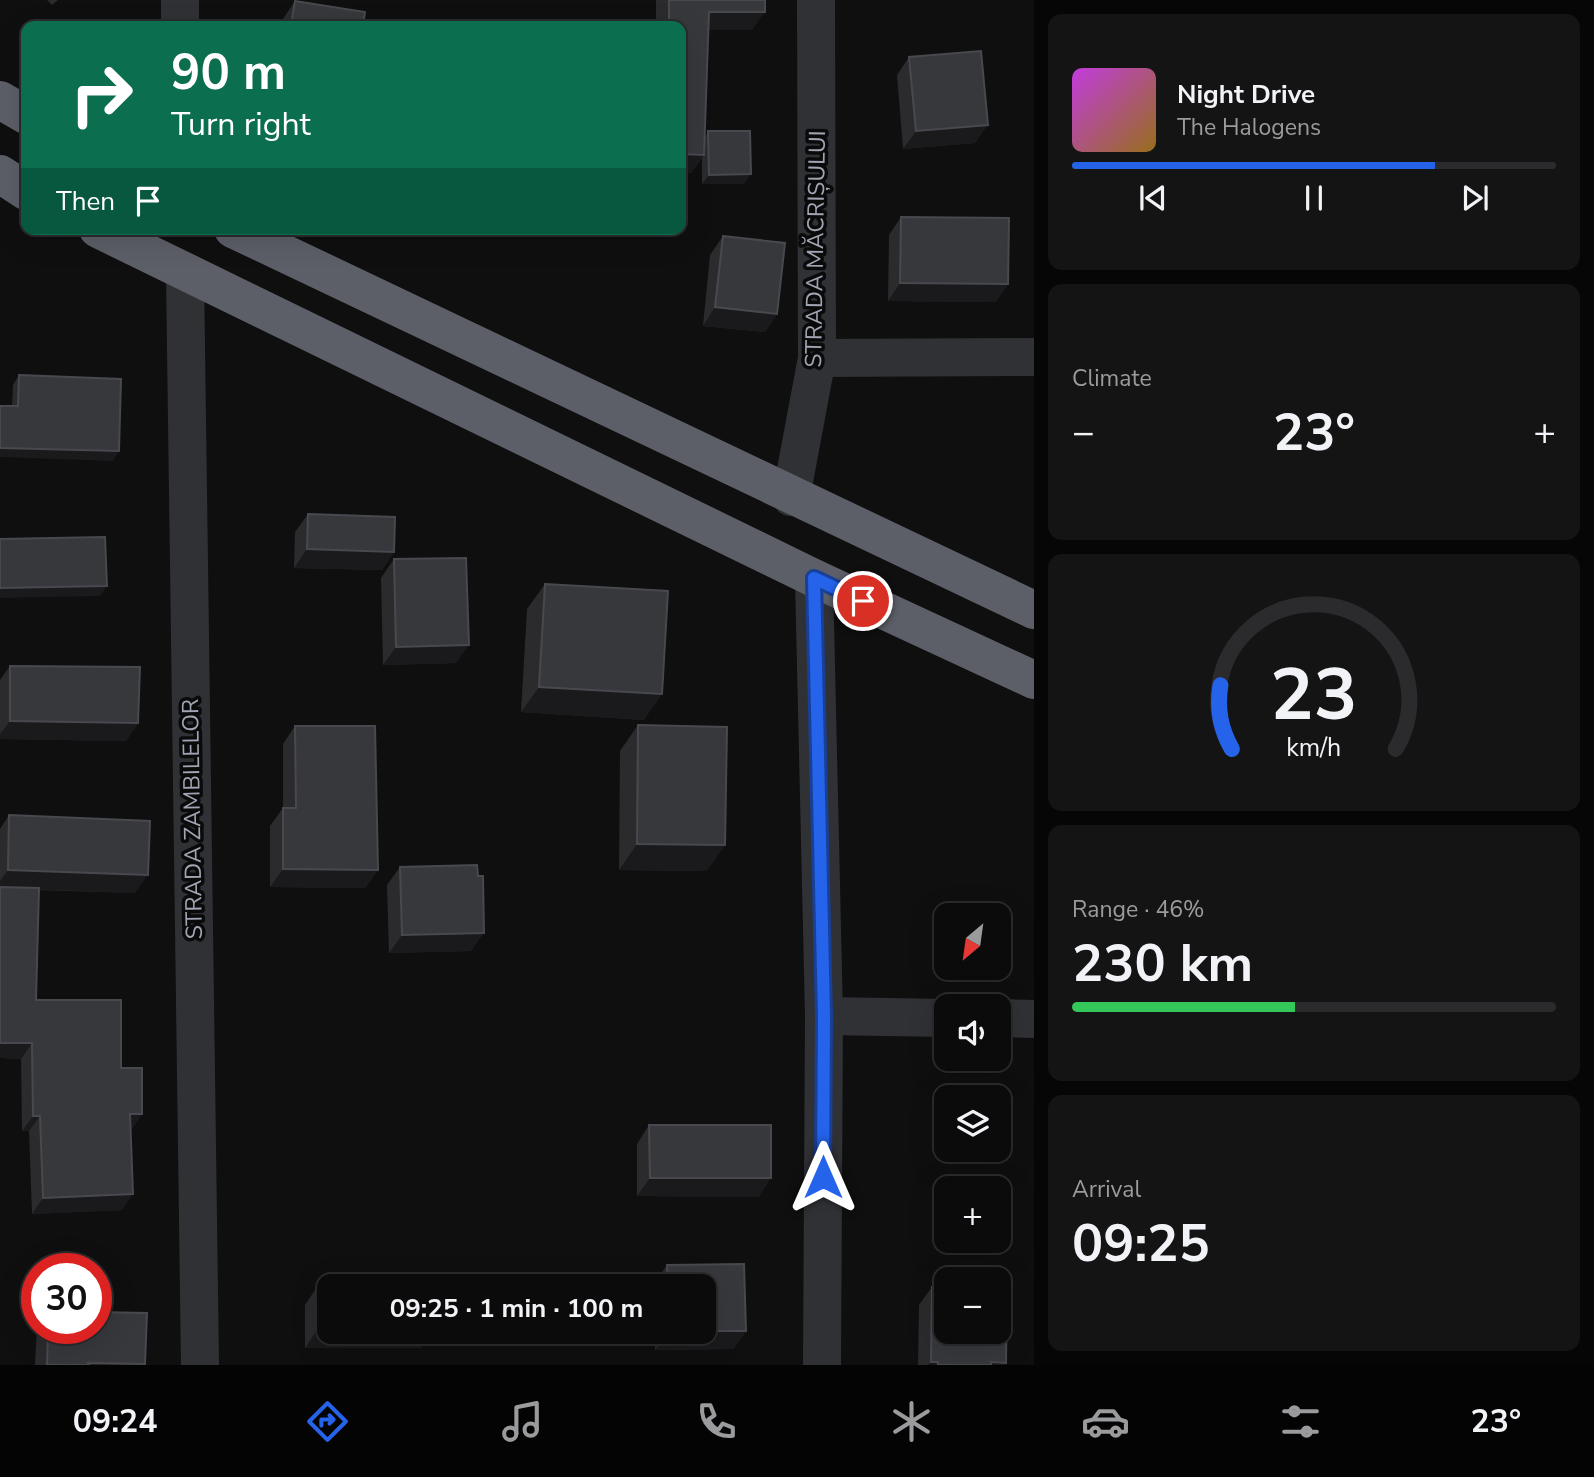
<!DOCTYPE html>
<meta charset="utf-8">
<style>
body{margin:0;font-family:"Nunito Sans",sans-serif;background:#141415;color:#f1f3f6;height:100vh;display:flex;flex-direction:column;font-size:26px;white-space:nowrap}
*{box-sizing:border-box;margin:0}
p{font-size:23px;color:#9a9b9d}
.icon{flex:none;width:38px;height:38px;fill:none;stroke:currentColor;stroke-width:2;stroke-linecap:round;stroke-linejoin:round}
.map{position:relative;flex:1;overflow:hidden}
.side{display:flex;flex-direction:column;gap:14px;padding:14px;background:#060607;width:560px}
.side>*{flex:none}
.hud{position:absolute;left:21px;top:21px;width:665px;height:214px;border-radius:14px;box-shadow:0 7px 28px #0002,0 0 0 2px #2b2b2d;background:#0b6e4f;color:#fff;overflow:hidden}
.needle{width:46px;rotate:209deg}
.tools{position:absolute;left:934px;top:903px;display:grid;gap:14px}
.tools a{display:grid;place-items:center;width:77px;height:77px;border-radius:14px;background:#0b0b0c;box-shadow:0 7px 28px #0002,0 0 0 2px #2b2b2d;font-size:35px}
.speed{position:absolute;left:21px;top:1253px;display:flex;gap:14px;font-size:35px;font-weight:700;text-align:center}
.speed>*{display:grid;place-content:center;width:91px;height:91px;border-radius:50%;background:#0b0b0c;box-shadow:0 7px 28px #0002,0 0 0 2px #2b2b2d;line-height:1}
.speed .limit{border:10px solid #d22;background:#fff;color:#111}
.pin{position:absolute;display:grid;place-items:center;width:60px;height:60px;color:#fff;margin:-30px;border:4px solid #fff;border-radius:50%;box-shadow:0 2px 7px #0007}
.me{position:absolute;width:77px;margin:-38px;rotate:0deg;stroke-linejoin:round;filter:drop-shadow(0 0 5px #0008)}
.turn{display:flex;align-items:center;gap:24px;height:147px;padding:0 35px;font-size:32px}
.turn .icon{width:91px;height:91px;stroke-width:2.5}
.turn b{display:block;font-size:49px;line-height:60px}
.then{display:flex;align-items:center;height:66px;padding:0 35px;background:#0003;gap:14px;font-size:26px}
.big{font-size:52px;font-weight:700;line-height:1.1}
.side .widget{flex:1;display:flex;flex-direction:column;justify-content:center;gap:10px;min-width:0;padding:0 24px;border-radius:14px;background:#141415}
.side .dial{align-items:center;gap:0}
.dial svg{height:182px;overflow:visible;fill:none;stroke:#2b2b2d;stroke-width:7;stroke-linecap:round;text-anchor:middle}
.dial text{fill:#f1f3f6;stroke:none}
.song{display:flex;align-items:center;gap:21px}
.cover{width:84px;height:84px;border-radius:10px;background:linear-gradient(135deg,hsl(290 70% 55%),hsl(40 70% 35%))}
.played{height:7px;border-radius:4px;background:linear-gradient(90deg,#2563eb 75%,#2b2b2d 75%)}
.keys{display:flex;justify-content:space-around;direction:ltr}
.heat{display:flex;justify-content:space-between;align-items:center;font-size:38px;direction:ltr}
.charge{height:10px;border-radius:5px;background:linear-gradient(90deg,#34c759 46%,#2b2b2d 0)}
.trip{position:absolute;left:317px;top:1274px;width:399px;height:70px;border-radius:14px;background:#0b0b0c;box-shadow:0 7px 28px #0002,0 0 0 2px #2b2b2d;font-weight:700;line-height:70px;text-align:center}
.dock{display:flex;height:112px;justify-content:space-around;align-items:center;background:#040405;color:#9a9b9d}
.dock .icon{width:49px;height:49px}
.dock .on{color:#2563eb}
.dock b{font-size:32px;color:#f1f3f6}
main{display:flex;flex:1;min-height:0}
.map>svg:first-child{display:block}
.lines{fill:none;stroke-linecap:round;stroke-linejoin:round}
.minor{stroke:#303135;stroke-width:38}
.highway{stroke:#5c5f67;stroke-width:38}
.wall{fill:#2b2b2e}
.shaded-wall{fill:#1a1a1c}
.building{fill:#37383c;stroke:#48494f;stroke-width:2}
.route-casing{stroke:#184099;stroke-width:18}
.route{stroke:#2563eb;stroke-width:12}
.labels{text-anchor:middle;stroke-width:7;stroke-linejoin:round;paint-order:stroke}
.street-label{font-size:23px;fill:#9fa5b2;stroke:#0a0a0b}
</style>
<main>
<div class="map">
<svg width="1034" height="1365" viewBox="0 0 1034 1365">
<rect width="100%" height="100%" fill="#0f0f10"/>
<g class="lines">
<g class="minor">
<path d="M 180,0 L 180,26"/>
<path d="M 185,274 L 200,1365"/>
<path d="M 817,358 L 1034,357"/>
<path d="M 791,497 L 817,358 L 816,0"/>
<path d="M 814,578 L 824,1016 L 822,1365"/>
<path d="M 824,1016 L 947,1018"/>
<path d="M 999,1018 L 1034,1019"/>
</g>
<g class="highway">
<path d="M 0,100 L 26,115"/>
<path d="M 0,174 L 26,191"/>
<path d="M 98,229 L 814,578 L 1034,680"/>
<path d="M 233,229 L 1034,610"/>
</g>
</g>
<g class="wall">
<path d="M 47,0 L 58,0 L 52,5 Z"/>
<path d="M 656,0 L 765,0 L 752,30 L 708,30 L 705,137 L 708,131 L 744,184 L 702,184 L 702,158 L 691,173 L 681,173 L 681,26 L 656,26 Z"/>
<path d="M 295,1 L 363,26 L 282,26 L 283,19 Z"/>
<path d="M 909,57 L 975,143 L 903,149 L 897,75 Z"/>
<path d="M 901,217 L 996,302 L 888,301 L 889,235 Z"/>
<path d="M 723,236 L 777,314 L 765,332 L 703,326 L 710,255 Z"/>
<path d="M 19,375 L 113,461 L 12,406 L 13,385 Z"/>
<path d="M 308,514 L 394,552 L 382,570 L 294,568 L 295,532 Z"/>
<path d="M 394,559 L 456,663 L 383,665 L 381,578 Z"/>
<path d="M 545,584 L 644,720 L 521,712 L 527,609 Z"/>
<path d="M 10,666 L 138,723 L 126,741 L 0,739 L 0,680 Z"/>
<path d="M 638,725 L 707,871 L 619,870 L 620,751 Z"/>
<path d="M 295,726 L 378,870 L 365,888 L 270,887 L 270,826 L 283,808 L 283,744 Z"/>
<path d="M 9,815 L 135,893 L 39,890 L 36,1000 L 121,1068 L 142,1114 L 131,1130 L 122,1210 L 32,1214 L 29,1131 L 22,1131 L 21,1059 L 0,1058 L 0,829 Z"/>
<path d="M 400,867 L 471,951 L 389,953 L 387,885 Z"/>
<path d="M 649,1125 L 759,1197 L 637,1196 L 637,1144 Z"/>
<path d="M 744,1264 L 746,1331 L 733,1349 L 655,1350 L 655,1332 L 704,1332 L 704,1286 L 655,1286 L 655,1283 L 667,1265 Z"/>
<path d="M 317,1287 L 329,1332 L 432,1332 L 421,1348 L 305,1348 L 305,1305 Z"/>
<path d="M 932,1287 L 1006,1363 L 1004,1365 L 918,1365 L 919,1305 Z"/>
<path d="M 37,1327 L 96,1328 L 145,1365 L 35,1365 Z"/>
</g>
<g class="shaded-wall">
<path d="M 709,12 L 765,12 L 752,30 L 696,30 Z"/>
<path d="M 988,125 L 975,143 L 903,149 L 916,131 Z"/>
<path d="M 681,154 L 704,155 L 691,173 L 681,173 Z"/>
<path d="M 751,174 L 744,184 L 702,184 L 709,175 Z"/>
<path d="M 900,283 L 1008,284 L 996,302 L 888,301 Z"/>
<path d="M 715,307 L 777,314 L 765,332 L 703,326 Z"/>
<path d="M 0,448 L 119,451 L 113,461 L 0,457 Z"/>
<path d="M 307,549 L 394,552 L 382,570 L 294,568 Z"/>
<path d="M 107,586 L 100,596 L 0,598 L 0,588 Z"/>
<path d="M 469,645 L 456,663 L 383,665 L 396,647 Z"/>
<path d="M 539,687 L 662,694 L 644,720 L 521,712 Z"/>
<path d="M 10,721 L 138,723 L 126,741 L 0,739 L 0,734 Z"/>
<path d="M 637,844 L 725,845 L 707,871 L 619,870 Z"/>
<path d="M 283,869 L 378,870 L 365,888 L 270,887 Z"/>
<path d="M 8,870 L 148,875 L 135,893 L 0,888 L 0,881 Z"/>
<path d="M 484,933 L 471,951 L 389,953 L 402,935 Z"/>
<path d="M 0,1043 L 32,1043 L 21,1059 L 0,1058 Z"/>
<path d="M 130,1114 L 142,1114 L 131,1130 L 119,1130 Z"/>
<path d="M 33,1116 L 40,1116 L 29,1131 L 22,1131 Z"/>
<path d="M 650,1178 L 771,1178 L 759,1197 L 637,1196 Z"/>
<path d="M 133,1194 L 122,1210 L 32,1214 L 43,1198 Z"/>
<path d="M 317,1330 L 329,1330 L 329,1332 L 432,1332 L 421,1348 L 305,1348 Z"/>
<path d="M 746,1331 L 733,1349 L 655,1350 L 668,1332 Z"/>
<path d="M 931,1362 L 938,1362 L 936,1365 L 928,1365 Z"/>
<path d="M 991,1362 L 1006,1363 L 1004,1365 L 989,1365 Z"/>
<path d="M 88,1363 L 145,1364 L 87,1365 Z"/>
</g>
<g class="building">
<path d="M 669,0 L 765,0 L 765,12 L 709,12 L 704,155 L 681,154 L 681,26 L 669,26 Z"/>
<path d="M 295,1 L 365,12 L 363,26 L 291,26 Z"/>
<path d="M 981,51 L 988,125 L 916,131 L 909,57 Z"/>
<path d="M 708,131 L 750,131 L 751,174 L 709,175 Z"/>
<path d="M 901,217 L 1009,218 L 1008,284 L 900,283 Z"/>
<path d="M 723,236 L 785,243 L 777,314 L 715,307 Z"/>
<path d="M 19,375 L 121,379 L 119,451 L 0,448 L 0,406 L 18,406 Z"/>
<path d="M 308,514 L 395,517 L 394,552 L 307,549 Z"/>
<path d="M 105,537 L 107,586 L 0,588 L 0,539 Z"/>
<path d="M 466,558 L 469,645 L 396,647 L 394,559 Z"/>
<path d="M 545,584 L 668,591 L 662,694 L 539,687 Z"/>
<path d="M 10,666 L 140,667 L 138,723 L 10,721 Z"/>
<path d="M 638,725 L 727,727 L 725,845 L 637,844 Z"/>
<path d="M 295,726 L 375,726 L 378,870 L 283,869 L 283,808 L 296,808 Z"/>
<path d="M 9,815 L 150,821 L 148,875 L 8,870 Z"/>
<path d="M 477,865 L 478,876 L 483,876 L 484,933 L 402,935 L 400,867 Z"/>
<path d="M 0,887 L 39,888 L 36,1000 L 121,1000 L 121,1068 L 142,1068 L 142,1114 L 130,1114 L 133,1194 L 43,1198 L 40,1116 L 33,1116 L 32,1043 L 0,1043 Z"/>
<path d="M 649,1125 L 771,1125 L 771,1178 L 650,1178 Z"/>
<path d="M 744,1264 L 746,1331 L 704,1331 L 704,1286 L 668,1286 L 667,1265 Z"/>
<rect x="317" y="1287" width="12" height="43"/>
<path d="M 932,1287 L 947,1287 L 947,1332 L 999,1332 L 999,1288 L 1007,1288 L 1006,1363 L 991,1362 L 991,1365 L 938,1365 L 938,1362 L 931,1362 Z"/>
<path d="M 96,1312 L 147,1313 L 145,1364 L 88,1363 L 89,1365 L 47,1365 L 48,1328 L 96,1328 Z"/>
</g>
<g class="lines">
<g class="route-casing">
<path id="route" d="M 823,1177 L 824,1016 L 814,578 L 863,601"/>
</g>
<use href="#route" class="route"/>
</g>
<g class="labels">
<g class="street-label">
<text transform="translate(815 249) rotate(-89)" y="8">STRADA MĂCRIȘULUI</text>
<text transform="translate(192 819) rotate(-91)" y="8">STRADA ZAMBILELOR</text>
</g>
</g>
</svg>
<div class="tools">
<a><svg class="needle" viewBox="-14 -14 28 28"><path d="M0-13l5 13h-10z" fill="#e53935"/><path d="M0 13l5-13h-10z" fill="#9a9b9d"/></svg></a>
<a><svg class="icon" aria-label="sound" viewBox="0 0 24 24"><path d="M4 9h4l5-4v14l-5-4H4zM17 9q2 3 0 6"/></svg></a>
<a><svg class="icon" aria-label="layers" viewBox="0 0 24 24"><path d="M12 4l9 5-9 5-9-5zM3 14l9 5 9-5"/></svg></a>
<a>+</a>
<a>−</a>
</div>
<div class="speed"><div class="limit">30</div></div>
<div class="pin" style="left:863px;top:601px;background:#d93025"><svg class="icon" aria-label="arrive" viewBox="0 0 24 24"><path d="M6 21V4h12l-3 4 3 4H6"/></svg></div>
<svg class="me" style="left:823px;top:1177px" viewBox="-20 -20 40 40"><path d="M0-17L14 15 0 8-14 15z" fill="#2563eb" stroke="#fff" stroke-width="4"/></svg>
<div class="trip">09:25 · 1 min · 100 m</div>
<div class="hud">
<div class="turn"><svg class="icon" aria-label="right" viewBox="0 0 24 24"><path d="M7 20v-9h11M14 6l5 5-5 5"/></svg><div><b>90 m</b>Turn right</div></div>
<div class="then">Then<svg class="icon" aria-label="arrive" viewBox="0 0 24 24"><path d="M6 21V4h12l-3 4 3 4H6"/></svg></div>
</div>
</div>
<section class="side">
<div class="widget">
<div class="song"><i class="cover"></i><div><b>Night Drive</b><p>The Halogens</p></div></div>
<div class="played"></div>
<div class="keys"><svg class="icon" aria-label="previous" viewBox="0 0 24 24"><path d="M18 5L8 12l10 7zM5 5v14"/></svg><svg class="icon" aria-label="pause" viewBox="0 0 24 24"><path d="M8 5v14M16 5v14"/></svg><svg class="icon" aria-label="next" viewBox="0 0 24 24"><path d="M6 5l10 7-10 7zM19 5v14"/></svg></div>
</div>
<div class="widget"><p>Climate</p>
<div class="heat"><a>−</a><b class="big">23°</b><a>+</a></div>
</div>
<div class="widget dial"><svg viewBox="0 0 100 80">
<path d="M14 69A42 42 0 1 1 86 69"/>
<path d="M14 69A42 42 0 0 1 9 41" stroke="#2563eb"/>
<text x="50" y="56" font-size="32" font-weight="700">23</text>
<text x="50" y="72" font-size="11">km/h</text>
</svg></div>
<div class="widget"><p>Range · 46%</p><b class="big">230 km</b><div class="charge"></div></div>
<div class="widget"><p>Arrival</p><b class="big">09:25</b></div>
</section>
</main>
<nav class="dock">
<b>09:24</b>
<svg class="icon on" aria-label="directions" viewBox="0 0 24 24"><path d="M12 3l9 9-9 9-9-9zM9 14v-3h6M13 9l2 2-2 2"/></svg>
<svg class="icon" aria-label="music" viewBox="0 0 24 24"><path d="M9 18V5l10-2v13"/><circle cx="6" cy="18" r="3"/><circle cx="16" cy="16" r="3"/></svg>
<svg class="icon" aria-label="phone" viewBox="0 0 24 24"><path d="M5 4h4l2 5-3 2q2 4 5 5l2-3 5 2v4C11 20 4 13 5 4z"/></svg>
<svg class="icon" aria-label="climate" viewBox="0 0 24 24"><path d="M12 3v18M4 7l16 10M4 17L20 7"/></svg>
<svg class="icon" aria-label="car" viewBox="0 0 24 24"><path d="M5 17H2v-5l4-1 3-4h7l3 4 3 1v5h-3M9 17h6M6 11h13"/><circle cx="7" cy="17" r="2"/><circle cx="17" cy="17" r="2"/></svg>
<svg class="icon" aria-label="filters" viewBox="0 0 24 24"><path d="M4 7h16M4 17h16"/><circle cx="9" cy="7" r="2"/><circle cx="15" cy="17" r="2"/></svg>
<b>23°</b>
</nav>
